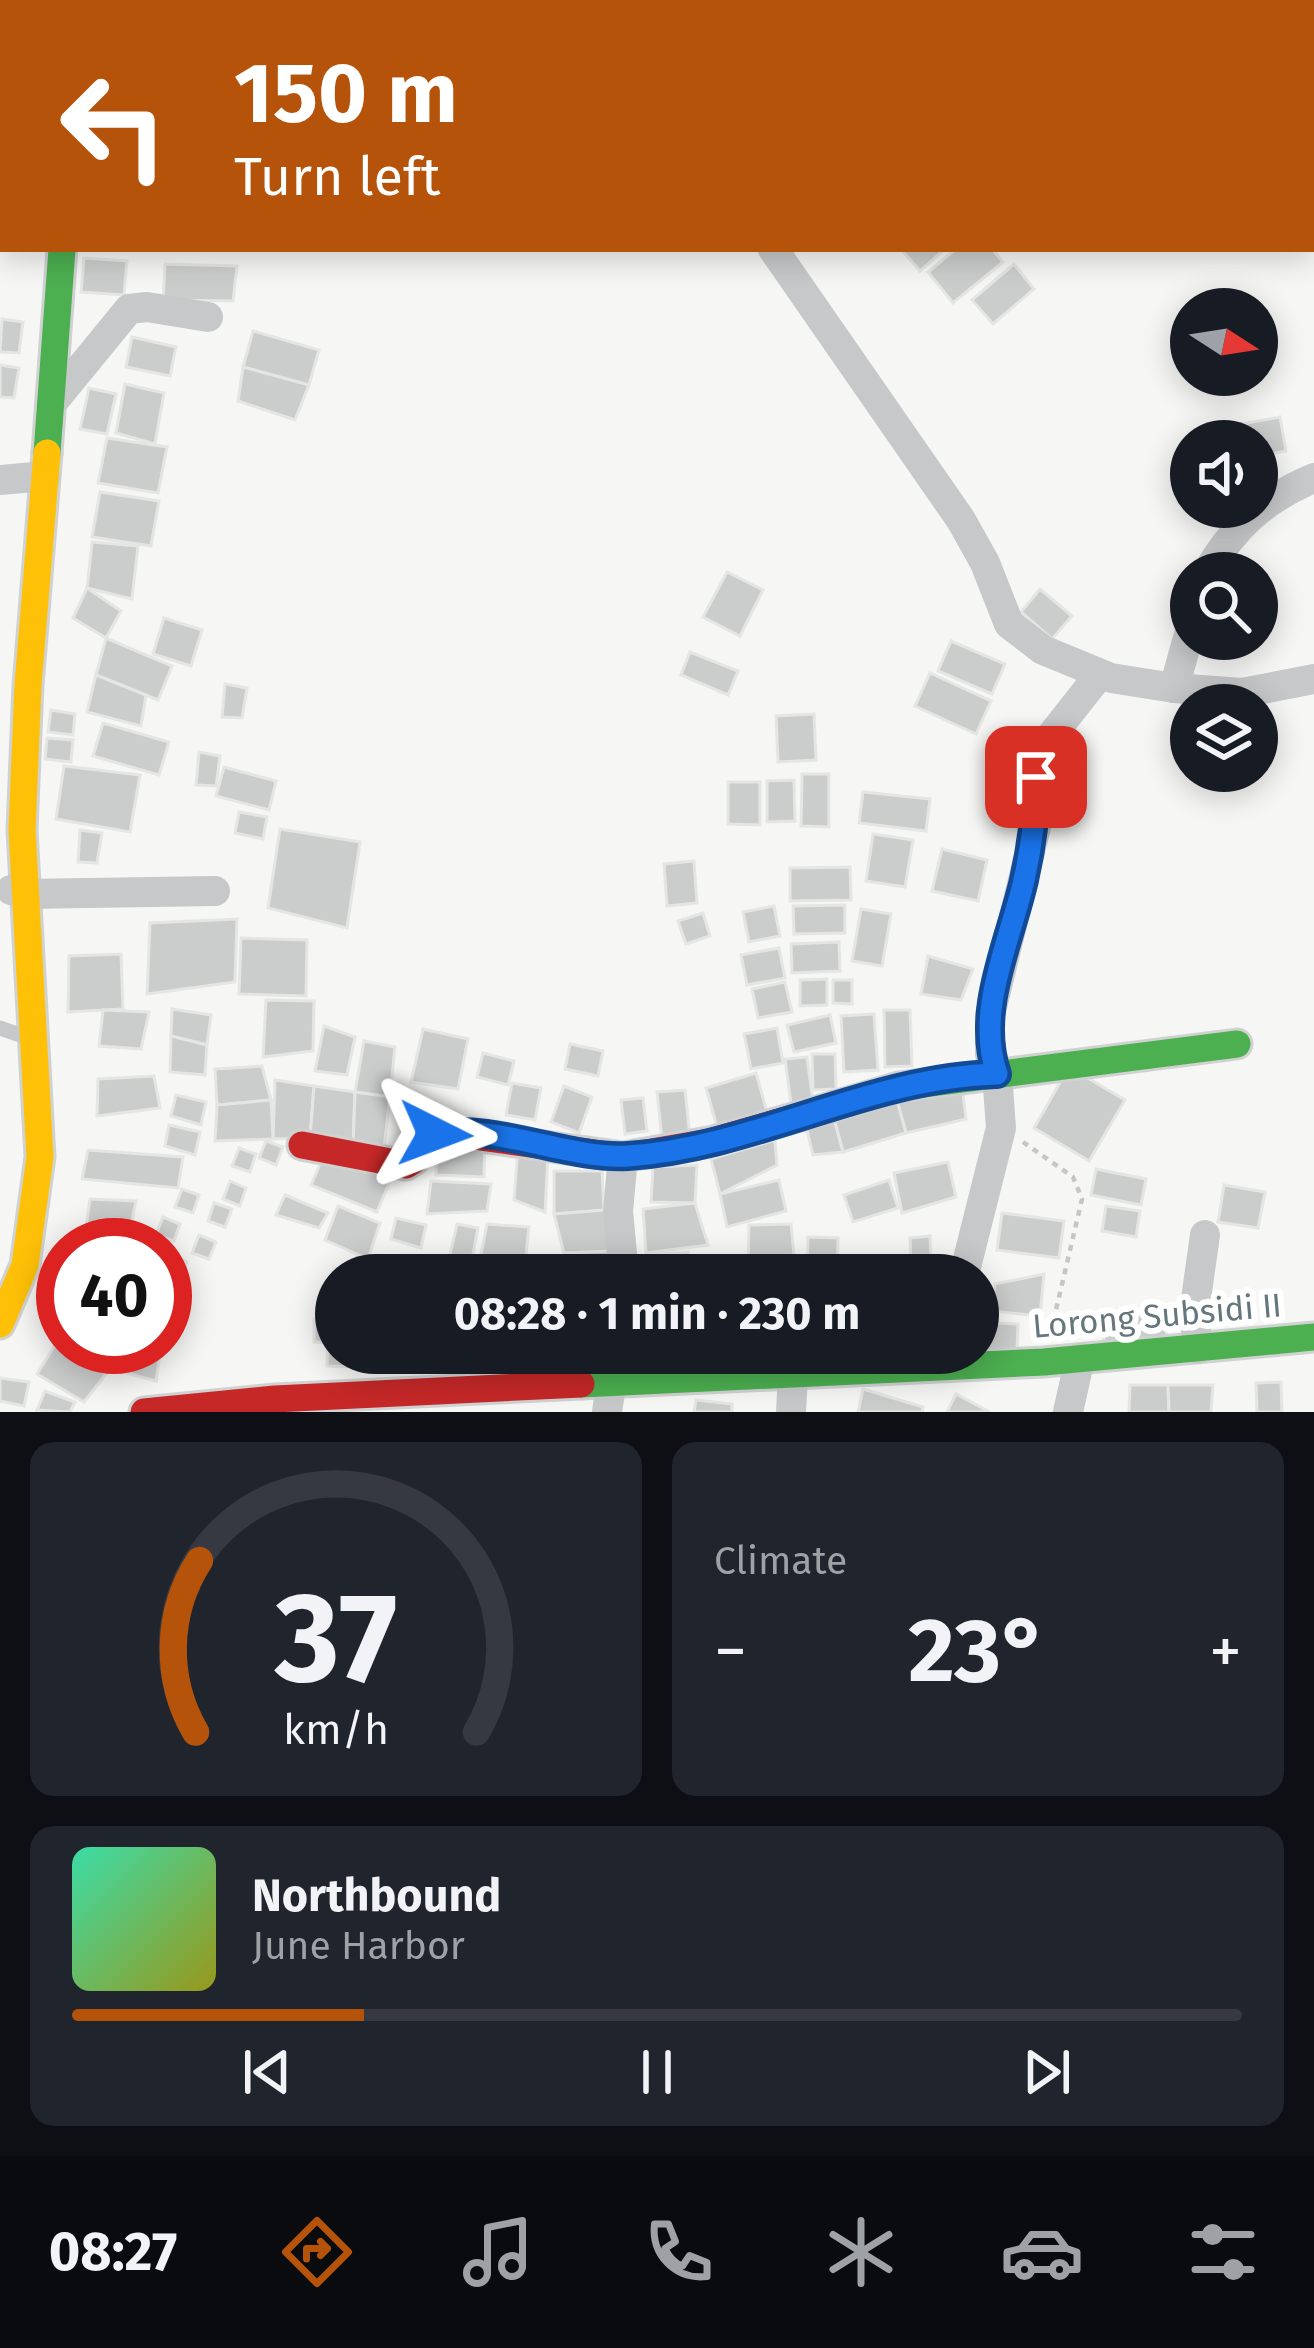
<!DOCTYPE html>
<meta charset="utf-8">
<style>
body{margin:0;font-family:"Fira Sans",sans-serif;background:#20242c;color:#f1f3f6;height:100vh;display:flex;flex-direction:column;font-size:45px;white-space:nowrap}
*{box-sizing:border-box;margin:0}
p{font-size:39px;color:#9ea1a6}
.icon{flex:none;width:66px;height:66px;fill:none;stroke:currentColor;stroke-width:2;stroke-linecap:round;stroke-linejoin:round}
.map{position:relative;height:1412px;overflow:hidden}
.side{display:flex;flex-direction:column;gap:30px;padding:30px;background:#0d0f14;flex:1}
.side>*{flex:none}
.banner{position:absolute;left:0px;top:0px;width:1314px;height:252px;box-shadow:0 6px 30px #0003;background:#b45309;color:#fff;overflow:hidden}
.needle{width:78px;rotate:102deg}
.tools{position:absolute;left:1170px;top:288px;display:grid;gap:24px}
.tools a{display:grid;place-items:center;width:108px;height:108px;border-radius:50%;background:#171b24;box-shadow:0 6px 30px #0003;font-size:60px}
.speed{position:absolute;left:36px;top:1218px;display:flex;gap:24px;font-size:60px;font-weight:700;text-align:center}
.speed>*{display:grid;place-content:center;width:156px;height:156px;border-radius:50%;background:#171b24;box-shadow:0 6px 30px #0003;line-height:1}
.speed .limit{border:18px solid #d22;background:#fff;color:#111}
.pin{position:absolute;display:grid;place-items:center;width:102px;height:102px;color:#fff;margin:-51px;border-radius:24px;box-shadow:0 6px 18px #0006}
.me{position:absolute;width:132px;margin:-66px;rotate:93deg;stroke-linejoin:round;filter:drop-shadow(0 0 9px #0008)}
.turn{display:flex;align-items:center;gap:42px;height:252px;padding:0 36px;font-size:54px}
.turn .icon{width:156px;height:156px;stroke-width:2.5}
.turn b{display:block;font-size:84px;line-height:102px}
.big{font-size:90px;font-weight:700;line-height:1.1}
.side .widget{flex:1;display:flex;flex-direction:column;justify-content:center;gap:18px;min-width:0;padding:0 42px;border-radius:24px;background:#20242c}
.side .dial{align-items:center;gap:0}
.dial svg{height:312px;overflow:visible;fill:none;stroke:#363941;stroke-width:7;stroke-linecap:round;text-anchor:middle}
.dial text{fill:#f1f3f6;stroke:none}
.song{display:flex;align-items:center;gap:36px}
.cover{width:144px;height:144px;border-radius:18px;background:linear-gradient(135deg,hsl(160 70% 55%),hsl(60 70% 35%))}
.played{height:12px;border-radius:6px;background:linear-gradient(90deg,#b45309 25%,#363941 25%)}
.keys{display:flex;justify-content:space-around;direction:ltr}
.heat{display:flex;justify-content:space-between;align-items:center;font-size:66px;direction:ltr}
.side .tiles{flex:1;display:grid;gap:30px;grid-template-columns:1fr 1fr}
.widget:last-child{grid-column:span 2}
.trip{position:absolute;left:315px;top:1254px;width:684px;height:120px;border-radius:60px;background:#171b24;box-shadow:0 6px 30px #0003;font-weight:700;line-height:120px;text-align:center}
.dock{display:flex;height:192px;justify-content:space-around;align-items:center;background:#090b0e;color:#9ea1a6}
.dock .icon{width:84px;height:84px}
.dock .current{color:#b45309}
.dock b{font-size:54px;color:#f1f3f6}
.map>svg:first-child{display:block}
.building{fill:#cbcdcd;stroke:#e5e5e4;stroke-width:3}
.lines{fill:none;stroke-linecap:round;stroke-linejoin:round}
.fast-casing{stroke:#d0d2d2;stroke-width:33}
.slow-casing{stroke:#d0d2d2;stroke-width:33}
.jam-casing{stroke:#d0d2d2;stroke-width:33}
.path{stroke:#c5c6c6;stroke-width:4.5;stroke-dasharray:6 6;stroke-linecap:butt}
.lane{stroke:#c6c8c9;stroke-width:15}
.street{stroke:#c6c8c9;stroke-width:30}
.fast{stroke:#4caf50;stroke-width:27}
.slow{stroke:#ffc107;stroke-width:27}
.jam{stroke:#c62828;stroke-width:27}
.route-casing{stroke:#114b97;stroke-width:30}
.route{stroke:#1a73e8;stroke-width:21}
.labels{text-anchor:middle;stroke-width:12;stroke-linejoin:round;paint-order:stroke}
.street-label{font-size:33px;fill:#65777c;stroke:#fff}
</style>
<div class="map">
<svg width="1314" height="1412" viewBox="0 0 1314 1412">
<rect width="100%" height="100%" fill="#f6f6f5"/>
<g class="building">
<path d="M 901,249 L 945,249 L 920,271 Z"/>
<path d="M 956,249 L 992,249 L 1003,262 L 953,303 L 928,272 Z"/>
<path d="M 84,258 L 127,261 L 124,295 L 81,292 Z"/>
<path d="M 165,264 L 237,266 L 233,301 L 163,300 Z"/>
<path d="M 1014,264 L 1034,289 L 993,324 L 972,300 Z"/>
<path d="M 2,319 L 23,322 L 19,353 L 0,352 Z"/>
<path d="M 253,331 L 319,350 L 309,385 L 243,367 Z"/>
<path d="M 132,337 L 176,347 L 170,376 L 126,367 Z"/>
<path d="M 0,365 L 19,368 L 14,398 L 0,397 Z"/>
<path d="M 243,367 L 309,385 L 295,420 L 238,401 Z"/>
<path d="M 125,384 L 164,393 L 155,444 L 116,433 Z"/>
<path d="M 89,388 L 116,394 L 107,434 L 80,429 Z"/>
<path d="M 1280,417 L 1286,451 L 1257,457 L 1257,441 L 1245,441 L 1242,424 Z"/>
<path d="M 107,438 L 167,447 L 158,493 L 98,483 Z"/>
<path d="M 100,492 L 159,501 L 151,546 L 92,537 Z"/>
<path d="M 92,542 L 138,546 L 132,599 L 87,588 Z"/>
<path d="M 727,572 L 763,590 L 740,636 L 703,617 Z"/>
<path d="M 87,588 L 121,611 L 106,638 L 73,618 Z"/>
<path d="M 1040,589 L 1072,616 L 1052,639 L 1021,612 Z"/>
<path d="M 164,618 L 202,630 L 191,666 L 153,654 Z"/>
<path d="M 106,638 L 172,666 L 158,700 L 96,675 Z"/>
<path d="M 951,641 L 1005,664 L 992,694 L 938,671 Z"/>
<path d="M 690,652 L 738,671 L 728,695 L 681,675 Z"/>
<path d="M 930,673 L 991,701 L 976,734 L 915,706 Z"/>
<path d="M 96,675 L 146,695 L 141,726 L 87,712 Z"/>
<path d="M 225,684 L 247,688 L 242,718 L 222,717 Z"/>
<path d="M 51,710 L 75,714 L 73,735 L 48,732 Z"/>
<path d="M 814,714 L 816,760 L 778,762 L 776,716 Z"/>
<path d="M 103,723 L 169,742 L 159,775 L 93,756 Z"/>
<path d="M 47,738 L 73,740 L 71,762 L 45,759 Z"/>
<path d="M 199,752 L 220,756 L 216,786 L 196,785 Z"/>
<path d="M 64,766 L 140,775 L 130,832 L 56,819 Z"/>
<path d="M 224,767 L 276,781 L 269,810 L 216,796 Z"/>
<path d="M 802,774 L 829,774 L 829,827 L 801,826 Z"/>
<path d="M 794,780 L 795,821 L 767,822 L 767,781 Z"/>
<path d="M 728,782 L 760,782 L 760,825 L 728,824 Z"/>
<path d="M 863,792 L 930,799 L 926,831 L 859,823 Z"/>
<path d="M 239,812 L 267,817 L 263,839 L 235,833 Z"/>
<path d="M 280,829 L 360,842 L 347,928 L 268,908 Z"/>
<path d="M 80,830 L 102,833 L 97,863 L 78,862 Z"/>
<path d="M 873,834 L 913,840 L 905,887 L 866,881 Z"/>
<path d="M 942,849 L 987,860 L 978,901 L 932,891 Z"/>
<path d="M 694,861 L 697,903 L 667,906 L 664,864 Z"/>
<path d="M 850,867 L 851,900 L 790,901 L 790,868 Z"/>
<path d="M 845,905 L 845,933 L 794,934 L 793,906 Z"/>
<path d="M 774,906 L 780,936 L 749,942 L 743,912 Z"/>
<path d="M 861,909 L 891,914 L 882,966 L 852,961 Z"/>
<path d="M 703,913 L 710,936 L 686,944 L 678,921 Z"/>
<path d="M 237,919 L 235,982 L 147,994 L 150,923 Z"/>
<path d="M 241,938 L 307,940 L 306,996 L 239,994 Z"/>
<path d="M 839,942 L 840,971 L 792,973 L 791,944 Z"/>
<path d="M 779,948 L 785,978 L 747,985 L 741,955 Z"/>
<path d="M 121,954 L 123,1009 L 68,1012 L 69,956 Z"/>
<path d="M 928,956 L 973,969 L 961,1000 L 921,994 Z"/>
<path d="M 827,979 L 827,1005 L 800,1006 L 800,980 Z"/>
<path d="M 833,980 L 852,980 L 852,1004 L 833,1003 Z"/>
<path d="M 785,982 L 792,1012 L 758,1018 L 752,989 Z"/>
<path d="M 266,1000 L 314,1001 L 313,1051 L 263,1057 Z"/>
<path d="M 172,1009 L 211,1015 L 207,1045 L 171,1036 Z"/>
<path d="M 103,1010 L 149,1012 L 141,1049 L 99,1046 Z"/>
<path d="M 884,1010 L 910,1010 L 912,1066 L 885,1067 Z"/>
<path d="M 874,1014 L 878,1070 L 844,1072 L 841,1016 Z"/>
<path d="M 830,1015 L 836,1043 L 794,1052 L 787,1025 Z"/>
<path d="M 324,1026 L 355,1037 L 347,1075 L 315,1071 Z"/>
<path d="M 777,1028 L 783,1063 L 751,1069 L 744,1034 Z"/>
<path d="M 423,1029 L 468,1039 L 458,1089 L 411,1082 Z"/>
<path d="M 171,1036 L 207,1045 L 205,1075 L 170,1072 Z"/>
<path d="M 364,1041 L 395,1047 L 390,1097 L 355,1092 Z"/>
<path d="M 570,1044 L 603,1051 L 598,1076 L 565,1069 Z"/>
<path d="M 483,1053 L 514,1061 L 508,1085 L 477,1077 Z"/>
<path d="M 812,1054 L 835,1054 L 836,1089 L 813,1090 Z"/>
<path d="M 807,1057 L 813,1101 L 791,1104 L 785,1059 Z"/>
<path d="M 262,1066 L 271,1100 L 217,1105 L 215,1069 Z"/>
<path d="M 1069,1067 L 1125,1100 L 1089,1161 L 1034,1128 Z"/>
<path d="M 756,1073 L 767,1112 L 717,1127 L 706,1088 Z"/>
<path d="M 154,1076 L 160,1108 L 97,1116 L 98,1079 Z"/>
<path d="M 275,1080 L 314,1086 L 310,1138 L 273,1139 Z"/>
<path d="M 512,1083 L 541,1088 L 535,1120 L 506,1115 Z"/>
<path d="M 962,1085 L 966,1119 L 906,1133 L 896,1097 Z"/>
<path d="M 314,1086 L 355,1092 L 353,1146 L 310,1138 Z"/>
<path d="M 564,1086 L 592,1097 L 579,1133 L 551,1122 Z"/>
<path d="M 685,1090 L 690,1137 L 662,1140 L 657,1092 Z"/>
<path d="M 355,1092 L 390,1097 L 383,1156 L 353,1146 Z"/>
<path d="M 176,1095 L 206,1102 L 201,1125 L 171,1116 Z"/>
<path d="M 896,1097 L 906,1133 L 843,1152 L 834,1119 Z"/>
<path d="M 643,1098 L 647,1131 L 625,1134 L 621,1100 Z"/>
<path d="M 271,1100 L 273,1139 L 215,1141 L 217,1105 Z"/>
<path d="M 834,1119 L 843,1152 L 813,1155 L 806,1126 Z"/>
<path d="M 169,1125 L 200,1132 L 195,1155 L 165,1146 Z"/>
<path d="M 775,1140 L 777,1165 L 720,1194 L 711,1159 Z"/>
<path d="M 266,1141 L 283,1147 L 276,1165 L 259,1158 Z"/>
<path d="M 485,1144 L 484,1177 L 436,1175 L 437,1145 Z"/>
<path d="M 239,1148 L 256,1154 L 250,1172 L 232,1166 Z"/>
<path d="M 518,1148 L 548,1155 L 545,1212 L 514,1200 Z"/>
<path d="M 88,1150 L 183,1157 L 178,1188 L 82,1179 Z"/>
<path d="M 324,1155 L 391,1178 L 377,1212 L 311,1185 Z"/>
<path d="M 948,1162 L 956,1197 L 902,1213 L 894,1173 Z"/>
<path d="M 697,1165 L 695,1203 L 651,1202 L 653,1167 Z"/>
<path d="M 1096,1169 L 1146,1179 L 1141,1205 L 1091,1195 Z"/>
<path d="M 554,1171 L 602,1171 L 604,1210 L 554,1214 Z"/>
<path d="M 779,1180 L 786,1211 L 727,1227 L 720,1194 Z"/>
<path d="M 889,1180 L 898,1208 L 853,1222 L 844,1195 Z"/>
<path d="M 230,1181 L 246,1188 L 240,1206 L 223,1199 Z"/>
<path d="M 431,1181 L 491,1184 L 487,1211 L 427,1214 Z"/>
<path d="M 1224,1185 L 1265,1192 L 1258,1228 L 1218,1222 Z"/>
<path d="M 182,1189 L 199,1195 L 193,1213 L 175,1207 Z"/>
<path d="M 285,1195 L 328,1213 L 319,1228 L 276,1215 Z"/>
<path d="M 90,1199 L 136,1201 L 128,1238 L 85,1235 Z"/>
<path d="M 214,1203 L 232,1209 L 225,1227 L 208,1221 Z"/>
<path d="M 695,1203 L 708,1245 L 646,1253 L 643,1209 Z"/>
<path d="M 338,1206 L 380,1223 L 368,1259 L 325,1240 Z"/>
<path d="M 1106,1206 L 1140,1211 L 1136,1237 L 1102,1231 Z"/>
<path d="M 604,1210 L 612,1251 L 564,1253 L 554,1214 Z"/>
<path d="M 1002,1213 L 1064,1221 L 1059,1258 L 997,1250 Z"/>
<path d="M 163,1217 L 180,1224 L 174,1241 L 156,1235 Z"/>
<path d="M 396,1218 L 426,1225 L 421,1248 L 391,1239 Z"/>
<path d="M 457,1224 L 478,1228 L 472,1259 L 450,1255 Z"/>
<path d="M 487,1224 L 529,1227 L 524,1275 L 477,1275 Z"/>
<path d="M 791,1224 L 796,1275 L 748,1275 L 749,1225 Z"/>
<path d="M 199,1235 L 216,1242 L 209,1259 L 192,1253 Z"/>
<path d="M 930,1236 L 931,1264 L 911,1266 L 910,1238 Z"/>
<path d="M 808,1237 L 838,1238 L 837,1272 L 807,1271 Z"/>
<path d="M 612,1251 L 614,1275 L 563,1275 L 564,1253 Z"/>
<path d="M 688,1252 L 689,1273 L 648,1275 L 647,1255 Z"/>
<path d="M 171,1256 L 187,1262 L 181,1280 L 165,1274 Z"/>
<path d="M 1044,1274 L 1040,1316 L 991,1311 L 995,1284 Z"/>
<path d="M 330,1298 L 336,1299 L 336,1353 L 394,1353 L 393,1364 L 380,1363 L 380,1368 L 327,1366 L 328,1343 L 314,1342 L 314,1319 L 330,1319 Z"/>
<path d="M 1161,1304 L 1168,1341 L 1104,1344 L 1101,1312 Z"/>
<path d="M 978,1322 L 1018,1324 L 1017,1351 L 978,1349 Z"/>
<path d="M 57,1342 L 106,1374 L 84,1402 L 37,1374 Z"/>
<path d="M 128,1347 L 161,1347 L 156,1381 L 123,1372 Z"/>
<path d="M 470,1353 L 499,1353 L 497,1367 L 468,1364 Z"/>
<path d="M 505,1353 L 541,1353 L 539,1371 L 503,1367 Z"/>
<path d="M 555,1353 L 605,1353 L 606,1364 L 557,1369 Z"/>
<path d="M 634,1353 L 694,1353 L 695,1359 L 634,1361 Z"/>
<path d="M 0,1378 L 29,1382 L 24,1406 L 0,1401 Z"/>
<path d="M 1281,1382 L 1282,1412 L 1257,1412 L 1256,1383 Z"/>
<path d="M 1130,1385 L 1168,1385 L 1169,1412 L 1129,1412 Z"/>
<path d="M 1168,1385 L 1213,1385 L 1211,1412 L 1169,1412 Z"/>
<path d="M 863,1389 L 923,1407 L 922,1412 L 858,1412 Z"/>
<path d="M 45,1391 L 75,1402 L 70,1412 L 37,1410 Z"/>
<path d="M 956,1394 L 990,1412 L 947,1412 Z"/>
<path d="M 696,1400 L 732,1404 L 732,1412 L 694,1412 Z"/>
</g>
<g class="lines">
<g class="fast-casing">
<g id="fast">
<path d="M 47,453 L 62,249"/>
<path d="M 821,1110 L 899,1087 L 1237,1044"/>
<path d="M 581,1384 L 1044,1362 L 1314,1337"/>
</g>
</g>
<g class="slow-casing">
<g id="slow">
<path d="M 43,0 L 43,3"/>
<path d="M 0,1324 L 25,1265 L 40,1157 L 22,830 L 28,685 L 47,453"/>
</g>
</g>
<g class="jam-casing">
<g id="jam">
<path d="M 302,1145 L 406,1165 L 414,1160 L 421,1143 L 445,1132 L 623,1157 L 709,1142 L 821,1110"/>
<path d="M 144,1412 L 275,1399 L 581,1384"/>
</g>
</g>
<path class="path" d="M 1023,1142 L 1073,1177 L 1082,1199 L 1052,1327"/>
<path class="lane" d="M 0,1028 L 26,1037"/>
<g class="street">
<path d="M 954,0 L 954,3"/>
<path d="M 1139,3 L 1140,0"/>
<path d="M 0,97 L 3,97"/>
<path d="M 773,249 L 961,520 L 985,563 L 1009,624 L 1043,650 L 1111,678 L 1174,688 L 1191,627"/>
<path d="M 57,397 L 129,309 L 147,307 L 208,317"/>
<path d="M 0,480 L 45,476"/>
<path d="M 1207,573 C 1233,527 1264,499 1314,478"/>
<path d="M 1174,688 L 1242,693 L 1314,679"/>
<path d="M 11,890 L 24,894 L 215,891"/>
<path d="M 623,1157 L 618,1211 L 624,1275"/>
<path d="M 964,1275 L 1001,1128 L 997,1074 L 990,1054 L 990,1015 L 1036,827 L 1036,777 L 1044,745 L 1100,674"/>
<path d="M 1197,1349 L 1195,1306 L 1205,1235"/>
<path d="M 607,1412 L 616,1353"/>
<path d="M 791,1412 L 793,1375"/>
<path d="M 1068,1412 L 1080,1358"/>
</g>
<use href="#fast" class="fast"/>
<use href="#slow" class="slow"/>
<use href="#jam" class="jam"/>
</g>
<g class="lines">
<g class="route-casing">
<path id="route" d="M 435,1134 C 494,1123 570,1160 628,1156 C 754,1148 869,1077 997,1074 C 975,1011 1010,942 1024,880 C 1032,845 1036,813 1036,777"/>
</g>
<use href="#route" class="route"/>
</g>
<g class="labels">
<g class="street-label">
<text transform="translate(1157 1315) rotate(-5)" y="12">Lorong Subsidi II</text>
</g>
</g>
</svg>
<div class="tools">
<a><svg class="needle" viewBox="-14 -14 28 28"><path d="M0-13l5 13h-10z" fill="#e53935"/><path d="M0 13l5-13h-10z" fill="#9ea1a6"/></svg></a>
<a><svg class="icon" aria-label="sound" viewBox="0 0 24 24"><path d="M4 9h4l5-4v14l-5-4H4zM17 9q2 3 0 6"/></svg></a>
<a><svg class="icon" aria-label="search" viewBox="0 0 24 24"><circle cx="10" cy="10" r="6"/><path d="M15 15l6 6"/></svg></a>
<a><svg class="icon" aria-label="layers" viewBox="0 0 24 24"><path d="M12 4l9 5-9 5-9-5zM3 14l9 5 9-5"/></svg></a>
</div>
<div class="speed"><div class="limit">40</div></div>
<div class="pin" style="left:1036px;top:777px;background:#d93025"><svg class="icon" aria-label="arrive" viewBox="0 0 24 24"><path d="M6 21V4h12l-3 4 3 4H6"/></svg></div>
<svg class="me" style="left:435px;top:1134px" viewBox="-20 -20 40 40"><path d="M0-17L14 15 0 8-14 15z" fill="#1a73e8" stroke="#fff" stroke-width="4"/></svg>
<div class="trip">08:28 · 1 min · 230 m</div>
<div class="banner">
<div class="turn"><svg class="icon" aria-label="left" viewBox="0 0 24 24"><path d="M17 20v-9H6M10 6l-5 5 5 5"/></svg><div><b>150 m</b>Turn left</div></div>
</div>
</div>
<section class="side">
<div class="tiles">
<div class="widget dial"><svg viewBox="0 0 100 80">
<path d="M14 69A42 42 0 1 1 86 69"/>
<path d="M14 69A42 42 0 0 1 15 25" stroke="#b45309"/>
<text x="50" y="56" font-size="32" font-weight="700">37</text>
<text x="50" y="72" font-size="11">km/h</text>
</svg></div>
<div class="widget"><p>Climate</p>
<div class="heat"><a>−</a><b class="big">23°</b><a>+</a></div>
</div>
<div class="widget">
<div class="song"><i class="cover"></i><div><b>Northbound</b><p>June Harbor</p></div></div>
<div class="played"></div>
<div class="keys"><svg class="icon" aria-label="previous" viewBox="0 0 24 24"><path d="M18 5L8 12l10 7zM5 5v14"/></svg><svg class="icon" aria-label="pause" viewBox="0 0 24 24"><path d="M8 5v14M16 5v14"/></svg><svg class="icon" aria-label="next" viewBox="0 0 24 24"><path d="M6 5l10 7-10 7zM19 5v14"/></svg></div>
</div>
</div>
</section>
<nav class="dock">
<b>08:27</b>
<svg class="icon current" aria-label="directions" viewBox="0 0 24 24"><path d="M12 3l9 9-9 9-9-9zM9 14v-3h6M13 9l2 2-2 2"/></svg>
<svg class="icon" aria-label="music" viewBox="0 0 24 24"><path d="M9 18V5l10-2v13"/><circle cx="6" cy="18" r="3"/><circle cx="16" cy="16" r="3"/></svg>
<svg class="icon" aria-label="phone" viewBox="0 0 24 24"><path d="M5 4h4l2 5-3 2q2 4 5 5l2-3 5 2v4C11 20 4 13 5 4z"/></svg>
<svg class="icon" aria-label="climate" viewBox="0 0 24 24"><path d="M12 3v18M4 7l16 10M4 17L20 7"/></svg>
<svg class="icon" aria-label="car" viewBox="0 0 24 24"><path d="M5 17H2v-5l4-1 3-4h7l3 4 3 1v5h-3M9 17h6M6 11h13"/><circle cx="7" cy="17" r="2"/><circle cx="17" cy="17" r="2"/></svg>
<svg class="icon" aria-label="filters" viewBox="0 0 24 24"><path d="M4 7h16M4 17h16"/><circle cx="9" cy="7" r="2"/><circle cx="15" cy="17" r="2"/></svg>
</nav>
